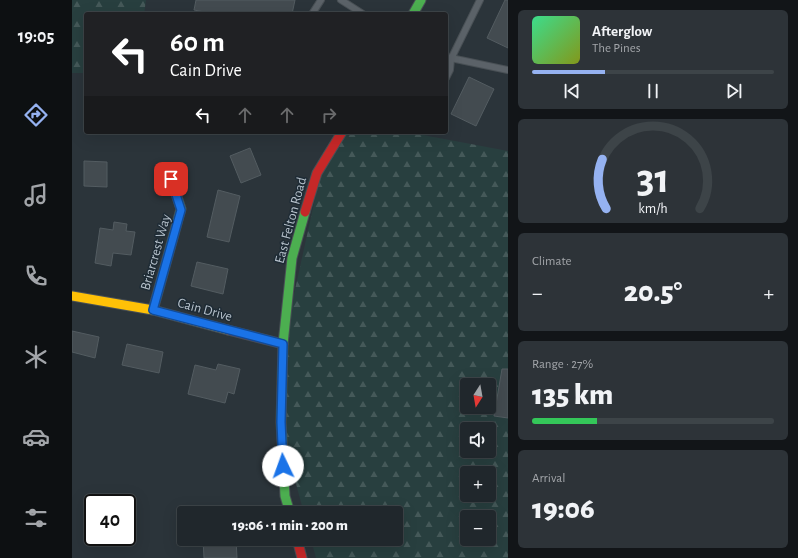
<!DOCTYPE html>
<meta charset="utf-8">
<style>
body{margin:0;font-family:"Alegreya Sans",sans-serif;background:#2d3338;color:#f1f3f6;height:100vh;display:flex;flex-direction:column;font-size:15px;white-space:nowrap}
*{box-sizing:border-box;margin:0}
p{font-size:13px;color:#a2a5a9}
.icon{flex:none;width:22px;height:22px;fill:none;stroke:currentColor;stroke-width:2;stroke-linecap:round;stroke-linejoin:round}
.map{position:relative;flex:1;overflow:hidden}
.side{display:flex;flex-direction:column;gap:10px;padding:10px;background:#121518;width:290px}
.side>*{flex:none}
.banner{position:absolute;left:12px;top:12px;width:364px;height:122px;border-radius:4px;box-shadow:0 4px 16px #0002,0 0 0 1px #3d4448;background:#202124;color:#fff;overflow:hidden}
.needle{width:26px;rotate:191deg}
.tools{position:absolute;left:388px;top:378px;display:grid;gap:8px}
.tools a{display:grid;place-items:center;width:36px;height:36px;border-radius:4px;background:#20272c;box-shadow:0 4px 16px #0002,0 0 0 1px #3d4448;font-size:20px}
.speed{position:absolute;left:12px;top:494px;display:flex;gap:8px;font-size:20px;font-weight:700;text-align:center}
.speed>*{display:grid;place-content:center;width:52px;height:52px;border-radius:50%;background:#20272c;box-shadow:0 4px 16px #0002,0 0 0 1px #3d4448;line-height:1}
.speed .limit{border:2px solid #111;border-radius:6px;background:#fff;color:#111}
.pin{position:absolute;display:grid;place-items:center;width:34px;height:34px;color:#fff;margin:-17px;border-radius:8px;box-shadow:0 2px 6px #0006}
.me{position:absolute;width:44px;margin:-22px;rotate:357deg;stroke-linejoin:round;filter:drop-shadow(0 0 3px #0008)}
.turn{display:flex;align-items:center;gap:14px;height:84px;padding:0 20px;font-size:18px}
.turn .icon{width:52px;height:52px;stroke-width:2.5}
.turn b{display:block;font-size:28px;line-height:34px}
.lanes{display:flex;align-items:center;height:38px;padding:0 20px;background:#0003;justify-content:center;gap:20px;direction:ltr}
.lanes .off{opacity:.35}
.big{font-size:30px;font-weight:800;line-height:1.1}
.side .card{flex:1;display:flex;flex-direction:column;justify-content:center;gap:6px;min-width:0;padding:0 14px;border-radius:6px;background:#2d3338}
.side .dial{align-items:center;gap:0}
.dial svg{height:104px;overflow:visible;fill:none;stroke:#3d4448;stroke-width:7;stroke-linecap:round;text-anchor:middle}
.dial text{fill:#f1f3f6;stroke:none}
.song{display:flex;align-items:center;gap:12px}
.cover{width:48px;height:48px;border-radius:6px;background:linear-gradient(135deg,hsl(150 70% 55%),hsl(70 70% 35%))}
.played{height:4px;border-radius:2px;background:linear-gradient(90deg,#95b2f1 30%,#3d4448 30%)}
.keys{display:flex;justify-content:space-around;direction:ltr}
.heat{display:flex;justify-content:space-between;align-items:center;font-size:22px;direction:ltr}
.charge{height:6px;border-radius:3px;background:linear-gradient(90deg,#34c759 27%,#3d4448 0)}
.trip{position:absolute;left:105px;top:506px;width:226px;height:40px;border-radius:4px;background:#20272c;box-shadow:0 4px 16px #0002,0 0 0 1px #3d4448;font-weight:800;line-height:40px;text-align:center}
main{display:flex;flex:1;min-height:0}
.dock{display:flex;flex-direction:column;width:72px;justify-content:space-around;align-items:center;background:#0d1012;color:#a2a5a9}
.dock .icon{width:28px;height:28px}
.dock .current{color:#95b2f1}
.dock b{font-size:18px;color:#f1f3f6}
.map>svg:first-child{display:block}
.forest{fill:url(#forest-firs);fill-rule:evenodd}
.building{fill:#434b50;stroke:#535c61}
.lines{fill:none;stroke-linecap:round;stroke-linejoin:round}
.lane-casing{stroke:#495055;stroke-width:8}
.fast-casing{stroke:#495055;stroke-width:11}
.slow-casing{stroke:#495055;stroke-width:11}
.jam-casing{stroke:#495055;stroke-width:11}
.lane{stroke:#5b6268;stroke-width:6}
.fast{stroke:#4caf50;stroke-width:9}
.slow{stroke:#ffc107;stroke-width:9}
.jam{stroke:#c62828;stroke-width:9}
.route-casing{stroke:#114b97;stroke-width:10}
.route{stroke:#1a73e8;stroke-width:7}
.labels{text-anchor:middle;stroke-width:3;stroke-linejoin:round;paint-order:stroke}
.street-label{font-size:14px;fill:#b6c1cb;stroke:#1e2b35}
</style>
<main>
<nav class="dock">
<b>19:05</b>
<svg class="icon current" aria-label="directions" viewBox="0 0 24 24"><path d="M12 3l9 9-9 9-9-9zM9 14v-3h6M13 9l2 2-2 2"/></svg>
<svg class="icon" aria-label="music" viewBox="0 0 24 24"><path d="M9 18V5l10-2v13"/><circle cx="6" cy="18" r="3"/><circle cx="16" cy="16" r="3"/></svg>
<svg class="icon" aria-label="phone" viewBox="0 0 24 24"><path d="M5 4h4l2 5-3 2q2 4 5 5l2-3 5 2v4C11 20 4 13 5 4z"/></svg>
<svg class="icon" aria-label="climate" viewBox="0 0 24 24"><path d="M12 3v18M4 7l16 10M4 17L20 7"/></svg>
<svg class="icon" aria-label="car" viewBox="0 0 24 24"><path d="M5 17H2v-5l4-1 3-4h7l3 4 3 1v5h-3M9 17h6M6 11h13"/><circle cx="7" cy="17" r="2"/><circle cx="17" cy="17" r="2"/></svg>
<svg class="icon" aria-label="filters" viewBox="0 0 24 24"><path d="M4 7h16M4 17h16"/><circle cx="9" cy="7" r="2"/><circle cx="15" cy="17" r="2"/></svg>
</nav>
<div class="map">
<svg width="436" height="558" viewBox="0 0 436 558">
<defs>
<pattern id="forest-firs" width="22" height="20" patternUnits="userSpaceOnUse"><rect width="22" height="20" fill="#283f3f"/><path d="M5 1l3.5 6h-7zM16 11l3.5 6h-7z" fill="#455959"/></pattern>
</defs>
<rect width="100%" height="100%" fill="#2b343a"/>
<g class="forest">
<path d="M 0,0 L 74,0 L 72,14 L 14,14 L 14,73 L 0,73 Z"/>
<path d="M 271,132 L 335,132 L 436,151 L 436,558 L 244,558 L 239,539 L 324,539 L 324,513 L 232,513 L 214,447 L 211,344 L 247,181 ZM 395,385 L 417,385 L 417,407 L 395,407 ZM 395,429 L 417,429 L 417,451 L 395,451 ZM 395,473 L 417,473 L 417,495 L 395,495 ZM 395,517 L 417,517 L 417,539 L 395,539 Z"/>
</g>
<g class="building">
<path d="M 124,0 L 223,0 L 220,14 L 143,14 L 122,10 Z"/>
<path d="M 433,0 L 436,0 L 436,48 L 415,38 Z"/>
<path d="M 397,77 L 422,89 L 404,126 L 379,114 Z"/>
<path d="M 178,148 L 189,175 L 169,183 L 158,156 Z"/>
<path d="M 12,161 L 35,162 L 35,187 L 12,186 Z"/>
<path d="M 146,190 L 168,196 L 157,242 L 135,237 Z"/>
<path d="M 42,222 L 55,224 L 54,231 L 63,232 L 59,255 L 41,253 L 39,266 L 23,263 L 28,228 L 41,230 Z"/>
<path d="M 125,262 L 156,269 L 151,294 L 119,286 Z"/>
<path d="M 0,331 L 27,337 L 23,358 L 0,352 Z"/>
<path d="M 55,344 L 91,352 L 87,373 L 50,365 Z"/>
<path d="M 146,364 L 168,369 L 162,394 L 156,392 L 153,403 L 116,394 L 123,365 L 144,370 Z"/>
<path d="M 430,369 L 436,369 L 436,418 L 422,416 Z"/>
<path d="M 131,539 L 164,539 L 165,558 L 132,558 Z"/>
</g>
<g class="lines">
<g class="lane-casing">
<g id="lane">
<path d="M 269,0 L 291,14"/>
<path d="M 240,14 L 249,0"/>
<path d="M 374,57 L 436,70"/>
<path d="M 374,78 L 378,70 L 379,59 L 408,0"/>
</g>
</g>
<g class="fast-casing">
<g id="fast">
<path d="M 341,14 L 349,0"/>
<path d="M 81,310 L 109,209 L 99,179"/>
<path d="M 218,513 L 213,496 L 209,422 L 211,344 L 220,258 L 233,212"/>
</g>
</g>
<g class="slow-casing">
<path id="slow" d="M 0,296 L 81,310 L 156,330"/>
</g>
<g class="jam-casing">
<g id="jam">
<path d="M 233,212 L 245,173 L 270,132"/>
<path d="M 156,330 L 211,344"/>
<path d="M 225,539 L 230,558"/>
</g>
</g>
<use href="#lane" class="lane"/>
<use href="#fast" class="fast"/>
<use href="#slow" class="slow"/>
<use href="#jam" class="jam"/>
</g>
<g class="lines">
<g class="route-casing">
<path id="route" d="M 99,179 L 109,210 L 81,310 L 211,344 L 209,422 L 211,466"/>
</g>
<use href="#route" class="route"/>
</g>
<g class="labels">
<g class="street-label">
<text transform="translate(218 220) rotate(-75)" y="5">East Felton Road</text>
<text transform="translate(83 252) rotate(-74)" y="5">Briarcrest Way</text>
<text transform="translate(133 309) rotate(15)" y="5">Cain Drive</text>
</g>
</g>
</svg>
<div class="tools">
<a><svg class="needle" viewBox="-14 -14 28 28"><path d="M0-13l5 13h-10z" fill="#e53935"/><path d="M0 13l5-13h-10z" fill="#a2a5a9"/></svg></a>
<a><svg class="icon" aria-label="sound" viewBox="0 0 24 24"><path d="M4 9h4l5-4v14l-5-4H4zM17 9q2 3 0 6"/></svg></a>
<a>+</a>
<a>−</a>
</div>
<div class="speed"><div class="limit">40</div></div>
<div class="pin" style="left:99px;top:179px;background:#d93025"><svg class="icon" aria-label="arrive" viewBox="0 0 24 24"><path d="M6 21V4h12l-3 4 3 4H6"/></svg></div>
<svg class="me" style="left:211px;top:466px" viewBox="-20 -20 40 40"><circle r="19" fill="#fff"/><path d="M0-13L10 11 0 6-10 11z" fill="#1a73e8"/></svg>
<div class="trip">19:06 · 1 min · 200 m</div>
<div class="banner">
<div class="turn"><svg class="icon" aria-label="left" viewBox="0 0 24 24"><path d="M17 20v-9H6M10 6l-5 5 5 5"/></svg><div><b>60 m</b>Cain Drive</div></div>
<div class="lanes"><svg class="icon" aria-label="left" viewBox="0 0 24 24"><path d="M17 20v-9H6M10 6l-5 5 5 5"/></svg><svg class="icon off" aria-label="ahead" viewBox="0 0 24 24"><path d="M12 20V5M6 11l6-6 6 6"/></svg><svg class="icon off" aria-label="ahead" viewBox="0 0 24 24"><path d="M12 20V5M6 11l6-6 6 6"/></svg><svg class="icon off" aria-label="right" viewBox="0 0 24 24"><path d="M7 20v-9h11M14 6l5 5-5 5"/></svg></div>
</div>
</div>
<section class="side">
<div class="card">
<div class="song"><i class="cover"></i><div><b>Afterglow</b><p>The Pines</p></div></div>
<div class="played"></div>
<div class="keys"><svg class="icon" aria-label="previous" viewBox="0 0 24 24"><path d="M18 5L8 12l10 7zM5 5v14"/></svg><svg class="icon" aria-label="pause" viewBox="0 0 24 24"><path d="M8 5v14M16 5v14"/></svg><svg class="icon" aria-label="next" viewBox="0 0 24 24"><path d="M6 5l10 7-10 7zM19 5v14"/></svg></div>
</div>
<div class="card dial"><svg viewBox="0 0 100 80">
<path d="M14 69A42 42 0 1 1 86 69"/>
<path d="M14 69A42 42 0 0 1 11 31" stroke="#95b2f1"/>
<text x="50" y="56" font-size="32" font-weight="700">31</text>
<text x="50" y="72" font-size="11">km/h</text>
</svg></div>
<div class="card"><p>Climate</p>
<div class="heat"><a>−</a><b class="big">20.5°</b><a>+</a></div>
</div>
<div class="card"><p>Range · 27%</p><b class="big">135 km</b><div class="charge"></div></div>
<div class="card"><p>Arrival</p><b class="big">19:06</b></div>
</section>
</main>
